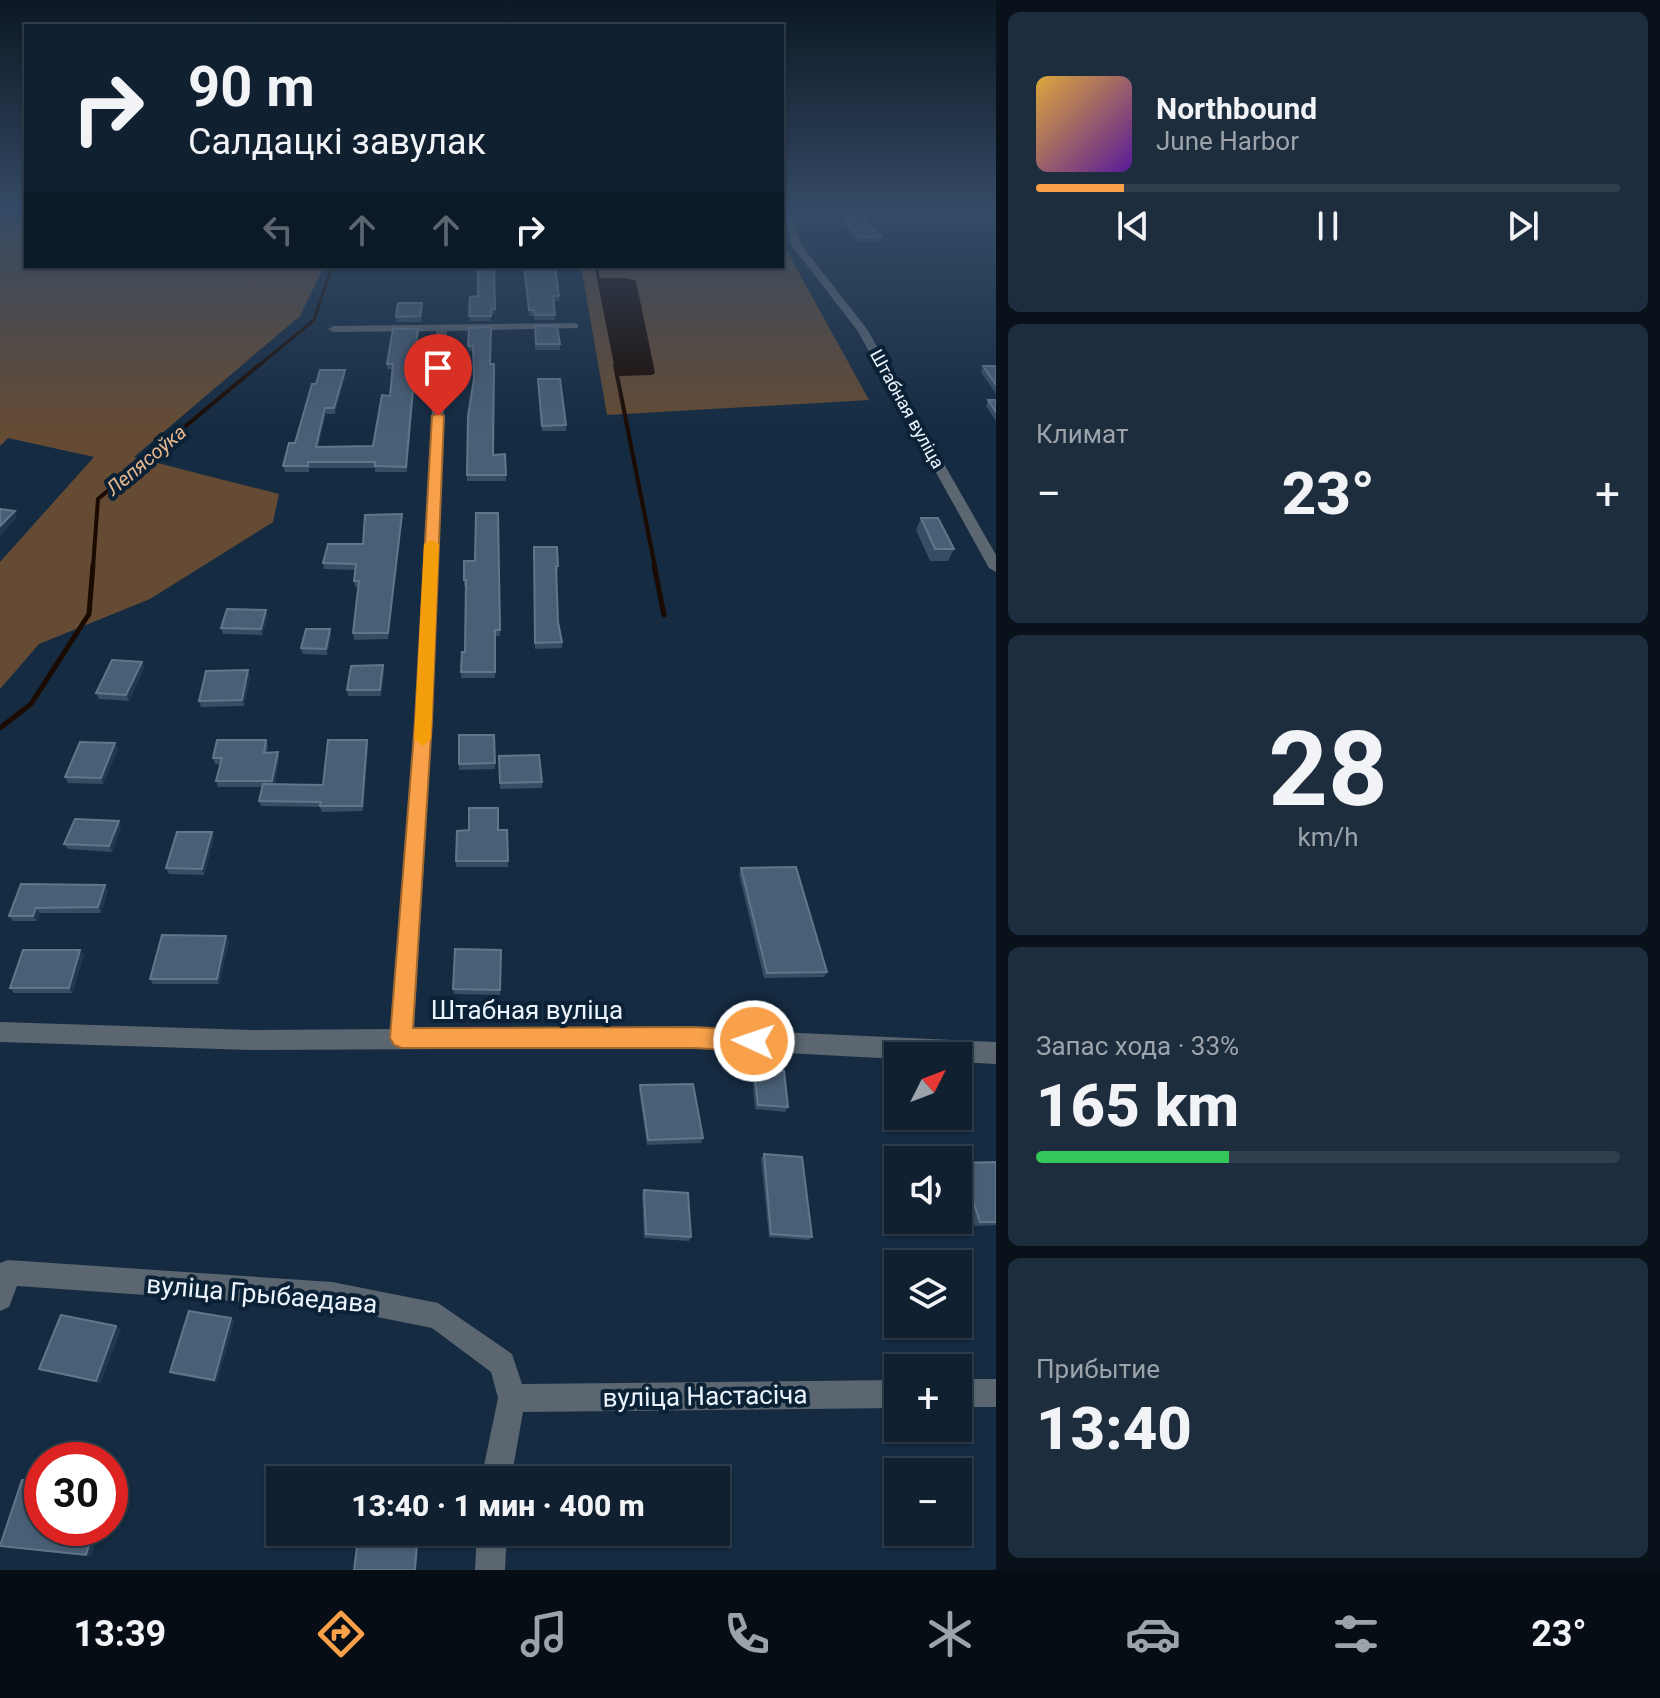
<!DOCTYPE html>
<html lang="ru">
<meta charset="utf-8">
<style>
body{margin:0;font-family:Roboto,sans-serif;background:#1e2d3d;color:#f1f3f6;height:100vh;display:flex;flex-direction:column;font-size:30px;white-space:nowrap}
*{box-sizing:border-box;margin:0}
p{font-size:26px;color:#9ca3ab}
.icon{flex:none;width:44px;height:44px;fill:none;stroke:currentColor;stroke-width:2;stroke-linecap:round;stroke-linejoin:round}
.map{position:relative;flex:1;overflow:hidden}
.panel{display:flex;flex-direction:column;gap:12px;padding:12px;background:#09121b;width:664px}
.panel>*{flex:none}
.hud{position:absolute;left:24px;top:24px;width:760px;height:244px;border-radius:0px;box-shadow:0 2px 6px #0004,0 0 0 2px #303e4d;background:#102031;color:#f1f3f6;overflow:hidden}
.needle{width:52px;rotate:48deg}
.buttons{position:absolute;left:884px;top:1042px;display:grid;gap:16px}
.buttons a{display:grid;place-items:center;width:88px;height:88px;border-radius:0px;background:#102031;box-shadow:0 2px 6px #0004,0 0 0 2px #303e4d;font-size:40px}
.speed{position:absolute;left:24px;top:1442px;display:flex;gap:16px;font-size:40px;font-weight:700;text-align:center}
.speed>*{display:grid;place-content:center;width:104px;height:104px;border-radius:50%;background:#102031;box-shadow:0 2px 6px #0004,0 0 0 2px #303e4d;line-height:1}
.speed .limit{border:12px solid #d22;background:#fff;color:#111}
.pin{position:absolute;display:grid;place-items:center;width:68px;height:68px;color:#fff;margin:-82px -34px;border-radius:50% 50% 50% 0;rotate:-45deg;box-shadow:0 0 8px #0007}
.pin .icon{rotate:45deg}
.me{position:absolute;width:88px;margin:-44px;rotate:273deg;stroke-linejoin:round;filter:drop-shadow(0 0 6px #0008)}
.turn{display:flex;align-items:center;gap:28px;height:168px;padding:0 32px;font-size:36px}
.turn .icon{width:104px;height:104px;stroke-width:2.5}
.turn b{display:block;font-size:56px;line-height:68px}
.lanes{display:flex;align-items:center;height:76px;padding:0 32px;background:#0003;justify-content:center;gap:40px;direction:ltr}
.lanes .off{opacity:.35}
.big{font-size:60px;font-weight:800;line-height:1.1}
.panel .tile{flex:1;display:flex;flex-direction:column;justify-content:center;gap:12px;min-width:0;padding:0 28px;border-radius:12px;background:#1e2d3d}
.panel .dial{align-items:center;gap:0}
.dial b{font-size:104px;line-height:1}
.song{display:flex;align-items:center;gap:24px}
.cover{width:96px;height:96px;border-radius:12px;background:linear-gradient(135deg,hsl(40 70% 55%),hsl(270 70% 35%))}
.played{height:8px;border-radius:4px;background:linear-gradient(90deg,#f8a14a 15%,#303e4d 15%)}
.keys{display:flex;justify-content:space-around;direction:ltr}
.heat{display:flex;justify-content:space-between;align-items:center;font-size:44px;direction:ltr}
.charge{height:12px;border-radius:6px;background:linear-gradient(90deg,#34c759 33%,#303e4d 0)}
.trip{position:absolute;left:266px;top:1466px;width:464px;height:80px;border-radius:0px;background:#102031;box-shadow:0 2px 6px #0004,0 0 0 2px #303e4d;font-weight:800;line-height:80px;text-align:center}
.dock{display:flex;height:128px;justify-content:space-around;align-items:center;background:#060d14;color:#9ca3ab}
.dock .icon{width:56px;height:56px}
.dock .selected{color:#f8a14a}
.dock b{font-size:36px;color:#f1f3f6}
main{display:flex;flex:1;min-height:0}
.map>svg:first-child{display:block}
.green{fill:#654b34}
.water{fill:#1b0a00}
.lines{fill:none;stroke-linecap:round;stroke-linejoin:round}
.stream-far2{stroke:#1b0a00;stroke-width:3}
.stream-far1{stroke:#1b0a00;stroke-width:4}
.stream{stroke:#1b0a00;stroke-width:5}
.street{fill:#5b6671;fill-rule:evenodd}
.wall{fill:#364d64}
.shaded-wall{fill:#20384f}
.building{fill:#495f75;stroke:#62768a;stroke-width:2}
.route{fill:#f8a14a;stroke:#a16930;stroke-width:2}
.slow{fill:#f59e0b}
.labels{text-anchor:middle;stroke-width:8;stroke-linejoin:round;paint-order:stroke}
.far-street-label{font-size:18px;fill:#ebf3fc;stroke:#0b2136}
.far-water-label{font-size:20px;font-style:italic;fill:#e9b78b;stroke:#0b2136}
.near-street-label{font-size:26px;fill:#ebf3fc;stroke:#0b2136}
</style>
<main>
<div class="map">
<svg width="996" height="1570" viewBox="0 0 996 1570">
<rect width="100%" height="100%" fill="#152b41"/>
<g class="green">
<path d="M 26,215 L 26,266 L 324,266 L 300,316 L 134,457 L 279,494 L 273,522 L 150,599 L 39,644 L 0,689 L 0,562 L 94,457 L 8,438 L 0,446 L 0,219 Z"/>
<path d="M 782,242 L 869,400 L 607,415 L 581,266 L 782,266 Z"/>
</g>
<path class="water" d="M 598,278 L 627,278 L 636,281 L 655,373 L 652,375 L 617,376 Z"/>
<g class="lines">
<g class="stream-far2">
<path d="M 596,266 L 616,367"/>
<path d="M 257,367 L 314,320 L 332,266"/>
</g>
<g class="stream-far1">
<path d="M 615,365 L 655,567"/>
<path d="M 93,567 L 98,499 L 259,365"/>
</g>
<g class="stream">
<path d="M 654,565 L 664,615"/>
<path d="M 0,728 L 31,704 L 89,614 L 93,565"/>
</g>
<g class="street">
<path d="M 783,212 L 789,212 L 802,246 L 867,329 L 996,555 L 996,572 L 989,568 L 857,330 L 792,246 Z"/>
<path d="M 574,323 L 578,324 L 578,328 L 447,331 L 432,721 L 414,1029 L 693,1028 L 996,1042 L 996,1064 L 958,1062 L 958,1056 L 898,1056 L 898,1059 L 693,1048 L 251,1050 L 0,1042 L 0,1022 L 251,1030 L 392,1029 L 416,721 L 436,331 L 333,332 L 328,329 L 333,326 Z"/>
<path d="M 8,1260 L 332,1282 L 438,1303 L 512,1354 L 522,1384 L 898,1380 L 898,1408 L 523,1412 L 511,1480 L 481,1480 L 498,1398 L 491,1372 L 432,1328 L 332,1308 L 17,1286 L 9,1307 L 0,1311 L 0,1263 Z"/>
<rect x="958" y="1379" width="38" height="28"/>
<path d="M 477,1532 L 507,1532 L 505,1570 L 475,1570 Z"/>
</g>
</g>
<g class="wall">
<path d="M 844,219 L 881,237 L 879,242 L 857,242 L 843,224 Z"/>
<path d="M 494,266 L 495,314 L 491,314 L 491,321 L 470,321 L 470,297 L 478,296 Z"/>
<path d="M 524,266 L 559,296 L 559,301 L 553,302 L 555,320 L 534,320 L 534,316 L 529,316 Z"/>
<path d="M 423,308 L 421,322 L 396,322 L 396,317 Z"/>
<path d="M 535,326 L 560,344 L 560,350 L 535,350 Z"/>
<path d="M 469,328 L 490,364 L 493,455 L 505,454 L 506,481 L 467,481 L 468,416 L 474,379 L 473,351 L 468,351 Z"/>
<path d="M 418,329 L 419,334 L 414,367 L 415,373 L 407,472 L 375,472 L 375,468 L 309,468 L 309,472 L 285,472 L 283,466 L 295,443 L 316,384 L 345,370 L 345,376 L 335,414 L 326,414 L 318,447 L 373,446 L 390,396 L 393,369 L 387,369 L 387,364 Z"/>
<path d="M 983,366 L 996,366 L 996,394 L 981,372 Z"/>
<path d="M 538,379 L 566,425 L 566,431 L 542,431 Z"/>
<path d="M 988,400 L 996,400 L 996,421 L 986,406 Z"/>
<path d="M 498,513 L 500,636 L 495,636 L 495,678 L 461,678 L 462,652 L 465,652 L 466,586 L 464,586 L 464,561 L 475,561 Z"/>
<path d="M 921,518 L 954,549 L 948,561 L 930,561 L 916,530 Z"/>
<path d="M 402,520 L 388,639 L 354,640 L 353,633 L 359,587 L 355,587 L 354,581 L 355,570 L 324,569 L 323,563 L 363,544 Z"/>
<path d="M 534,547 L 558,566 L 558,572 L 556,572 L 558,622 L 562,642 L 562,648 L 535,649 Z"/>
<path d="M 268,616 L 262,635 L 223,634 L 221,628 Z"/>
<path d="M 330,629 L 331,636 L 327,655 L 303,654 L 301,648 Z"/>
<path d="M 142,662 L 144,668 L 129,701 L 99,699 L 96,693 Z"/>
<path d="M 383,665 L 384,671 L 381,696 L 348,696 L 347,690 Z"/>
<path d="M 250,676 L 244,706 L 201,707 L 199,701 Z"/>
<path d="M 459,735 L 494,735 L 495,769 L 459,770 Z"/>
<path d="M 266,740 L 268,746 L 267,753 L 278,752 L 279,758 L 275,784 L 323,785 L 367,740 L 368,746 L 363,811 L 322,812 L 320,807 L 261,806 L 259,801 L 262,787 L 218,787 L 216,781 L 220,764 L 215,764 L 213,758 Z"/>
<path d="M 115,743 L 118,749 L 103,784 L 68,783 L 65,777 Z"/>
<path d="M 499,756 L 542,782 L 542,788 L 500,789 Z"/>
<path d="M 121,827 L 112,852 L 68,849 L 64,844 Z"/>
<path d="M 498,830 L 507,830 L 508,867 L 456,867 L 456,861 Z"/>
<path d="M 212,832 L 214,838 L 204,875 L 169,874 L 166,868 Z"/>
<path d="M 741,868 L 827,972 L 824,977 L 764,978 L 739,874 Z"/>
<path d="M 21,884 L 108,890 L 101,913 L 40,913 L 37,921 L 13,921 L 9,916 Z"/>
<path d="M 226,936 L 229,941 L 219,984 L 153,984 L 150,979 Z"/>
<path d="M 80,950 L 84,955 L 72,993 L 14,993 L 10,988 Z"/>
<path d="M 501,950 L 500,995 L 454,994 L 453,989 Z"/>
<path d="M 754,1068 L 788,1107 L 785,1112 L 755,1109 L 752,1073 Z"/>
<path d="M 640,1085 L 703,1138 L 701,1143 L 647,1145 L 639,1090 Z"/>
<path d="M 764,1154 L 812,1237 L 809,1240 L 769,1237 L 761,1158 Z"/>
<path d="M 996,1162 L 996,1225 L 975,1226 L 958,1173 L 958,1165 L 961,1163 Z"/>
<path d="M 644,1190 L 691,1237 L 689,1241 L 644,1238 L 642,1194 Z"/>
<path d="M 231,1318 L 234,1321 L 217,1382 L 173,1374 L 170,1372 Z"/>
<path d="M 121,1329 L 100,1383 L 44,1371 L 39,1369 Z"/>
</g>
<g class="shaded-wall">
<path d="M 418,329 L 419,334 L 413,373 L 413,367 Z"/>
<path d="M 415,367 L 415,373 L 407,472 L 406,467 Z"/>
<path d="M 345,370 L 345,376 L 335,414 L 334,408 Z"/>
<path d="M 325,408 L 326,414 L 317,452 L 316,447 Z"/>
<path d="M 15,511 L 17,517 L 0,536 L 0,526 Z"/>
<path d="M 402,514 L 402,520 L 388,639 L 388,633 Z"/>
<path d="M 266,610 L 268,616 L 262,635 L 261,629 Z"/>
<path d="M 330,629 L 331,636 L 327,655 L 326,649 Z"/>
<path d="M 142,662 L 144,668 L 129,701 L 126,695 Z"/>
<path d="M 383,665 L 384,671 L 381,696 L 380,690 Z"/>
<path d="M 248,670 L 250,676 L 244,706 L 242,700 Z"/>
<path d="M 367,740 L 368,746 L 363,811 L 362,806 Z"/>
<path d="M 115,743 L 118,749 L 103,784 L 101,778 Z"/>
<path d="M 278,752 L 279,758 L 274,787 L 272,781 Z"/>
<path d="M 119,821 L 121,827 L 112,852 L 109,846 Z"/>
<path d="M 212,832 L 214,838 L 204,875 L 202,869 Z"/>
<path d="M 105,885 L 108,890 L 101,913 L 98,907 Z"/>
<path d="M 36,908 L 40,913 L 37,921 L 33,916 Z"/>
<path d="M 226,936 L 229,941 L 219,984 L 217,979 Z"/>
<path d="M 80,950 L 84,955 L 72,993 L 69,988 Z"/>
<path d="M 231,1318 L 234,1321 L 217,1382 L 214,1380 Z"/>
<path d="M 116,1326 L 121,1329 L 100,1383 L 96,1381 Z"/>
<path d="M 94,1528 L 99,1528 L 91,1556 L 86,1555 Z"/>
</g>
<g class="building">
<path d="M 844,219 L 865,219 L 881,237 L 859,237 Z"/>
<path d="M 478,266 L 494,266 L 495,309 L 491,309 L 491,316 L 469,316 L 470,297 L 478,296 Z"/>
<path d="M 524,266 L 555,266 L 559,296 L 553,296 L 555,315 L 535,315 L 534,310 L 529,310 Z"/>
<path d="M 398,303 L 422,303 L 420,316 L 396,317 Z"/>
<path d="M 535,326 L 557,326 L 560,344 L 536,344 Z"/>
<path d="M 491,327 L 490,364 L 494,364 L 493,455 L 505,454 L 506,475 L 467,475 L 468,416 L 474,379 L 473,346 L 468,346 L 469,328 Z"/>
<path d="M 393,329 L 418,329 L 413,367 L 415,367 L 406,467 L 375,466 L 375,462 L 308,462 L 308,466 L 283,466 L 289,443 L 295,443 L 312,384 L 316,384 L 320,370 L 345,370 L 334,408 L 325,408 L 316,447 L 373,446 L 382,395 L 390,396 L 393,364 L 387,364 Z"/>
<path d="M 983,366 L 996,366 L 996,385 Z"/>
<path d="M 538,379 L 560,379 L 566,425 L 542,426 Z"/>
<path d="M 988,400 L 996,400 L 996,412 Z"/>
<path d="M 0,509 L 15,511 L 0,526 Z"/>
<path d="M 476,513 L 498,513 L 500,630 L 495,630 L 495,672 L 461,672 L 462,652 L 465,652 L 466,580 L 464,580 L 464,561 L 475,561 Z"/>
<path d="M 402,514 L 388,633 L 353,633 L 359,581 L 354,581 L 356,564 L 323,563 L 328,544 L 363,544 L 365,515 Z"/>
<path d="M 921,518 L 938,518 L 954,549 L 935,549 Z"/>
<path d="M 534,547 L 557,547 L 558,566 L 556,566 L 558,622 L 562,642 L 535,643 Z"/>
<path d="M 227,609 L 266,610 L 261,629 L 221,628 Z"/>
<path d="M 306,629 L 330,629 L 326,649 L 301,648 Z"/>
<path d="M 112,660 L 142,662 L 126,695 L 96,693 Z"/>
<path d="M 383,665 L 380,690 L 347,690 L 351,666 Z"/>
<path d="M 248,670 L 242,700 L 199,701 L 206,671 Z"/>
<path d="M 459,735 L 494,735 L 495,763 L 459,764 Z"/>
<path d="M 217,740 L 266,740 L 264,753 L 278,752 L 272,781 L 216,781 L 222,758 L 213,758 Z"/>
<path d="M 328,740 L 367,740 L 362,806 L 320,806 L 321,802 L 259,801 L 263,784 L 323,785 Z"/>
<path d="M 80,742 L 115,743 L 101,778 L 65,777 Z"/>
<path d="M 539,755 L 542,782 L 500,783 L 499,756 Z"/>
<path d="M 469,808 L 498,808 L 498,830 L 507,830 L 508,861 L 456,861 L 457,831 L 469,830 Z"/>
<path d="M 75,819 L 119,821 L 109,846 L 64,844 Z"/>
<path d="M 177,832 L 212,832 L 202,869 L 166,868 Z"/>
<path d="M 796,867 L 827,972 L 767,973 L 741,868 Z"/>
<path d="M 21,884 L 105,885 L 98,907 L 36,908 L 33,916 L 9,916 Z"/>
<path d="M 162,935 L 226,936 L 217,979 L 150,979 Z"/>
<path d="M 455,949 L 501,950 L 500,990 L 453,989 Z"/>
<path d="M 23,950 L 80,950 L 69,988 L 10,988 Z"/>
<path d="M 754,1068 L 784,1071 L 788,1107 L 758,1105 Z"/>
<path d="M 693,1084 L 703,1138 L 648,1140 L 640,1085 Z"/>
<path d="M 764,1154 L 802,1157 L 812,1237 L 771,1234 Z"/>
<path d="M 996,1162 L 996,1222 L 980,1222 L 961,1163 Z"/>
<path d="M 644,1190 L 688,1193 L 691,1237 L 646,1234 Z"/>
<path d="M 189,1311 L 231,1318 L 214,1380 L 170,1372 Z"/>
<path d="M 61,1315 L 116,1326 L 96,1381 L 39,1369 Z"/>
<path d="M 366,1469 L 423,1473 L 423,1480 L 365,1480 Z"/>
<path d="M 22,1480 L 42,1482 L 42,1528 L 94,1528 L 86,1555 L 0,1546 Z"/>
<path d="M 359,1532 L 418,1532 L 415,1570 L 354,1570 Z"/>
</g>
<linearGradient id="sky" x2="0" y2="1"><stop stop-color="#0c1824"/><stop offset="0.49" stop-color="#354a65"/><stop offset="1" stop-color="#354a65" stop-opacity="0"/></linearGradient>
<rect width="996" height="430" fill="url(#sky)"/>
<path class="route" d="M 438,413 L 444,416 L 432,721 L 413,1028 L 693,1027 L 754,1030 L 762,1033 L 765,1041 L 762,1048 L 754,1051 L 693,1048 L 402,1048 L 394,1045 L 390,1038 L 415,721 L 432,416 Z"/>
<path class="slow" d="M 431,540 L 439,544 L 431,739 L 423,746 L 414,739 L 424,544 Z"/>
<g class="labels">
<g class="far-street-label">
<text transform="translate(907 409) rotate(61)" y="6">Штабная вуліца</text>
</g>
<g class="far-water-label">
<text transform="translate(146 460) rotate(-40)" y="7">Лепясоўка</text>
</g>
<g class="near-street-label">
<text x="527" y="1019">Штабная вуліца</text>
<text transform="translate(262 1294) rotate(5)" y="9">вуліца Грыбаедава</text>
<text transform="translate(705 1396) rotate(-1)" y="9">вуліца Настасіча</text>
</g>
</g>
</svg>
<div class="buttons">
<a><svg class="needle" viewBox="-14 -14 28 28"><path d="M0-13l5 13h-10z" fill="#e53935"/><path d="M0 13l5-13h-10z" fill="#9ca3ab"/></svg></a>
<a><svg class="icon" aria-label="sound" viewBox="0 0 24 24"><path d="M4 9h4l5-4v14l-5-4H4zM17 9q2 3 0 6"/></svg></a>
<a><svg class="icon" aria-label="layers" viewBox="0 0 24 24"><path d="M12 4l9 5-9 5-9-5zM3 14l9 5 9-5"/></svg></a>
<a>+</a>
<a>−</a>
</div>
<div class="speed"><div class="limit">30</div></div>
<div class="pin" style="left:438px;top:416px;background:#d93025"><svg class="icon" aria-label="arrive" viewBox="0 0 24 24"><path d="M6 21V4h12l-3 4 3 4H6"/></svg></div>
<svg class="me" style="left:754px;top:1041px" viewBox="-20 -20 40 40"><circle r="17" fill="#f8a14a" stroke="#fff" stroke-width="3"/><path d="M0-11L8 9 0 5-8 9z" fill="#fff"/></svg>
<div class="trip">13:40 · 1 мин · 400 m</div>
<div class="hud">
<div class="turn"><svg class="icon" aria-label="right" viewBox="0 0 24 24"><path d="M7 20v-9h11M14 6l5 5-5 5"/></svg><div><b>90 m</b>Салдацкі завулак</div></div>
<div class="lanes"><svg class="icon off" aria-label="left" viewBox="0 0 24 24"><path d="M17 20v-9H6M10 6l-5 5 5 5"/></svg><svg class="icon off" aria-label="ahead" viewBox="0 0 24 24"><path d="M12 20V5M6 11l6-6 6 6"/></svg><svg class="icon off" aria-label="ahead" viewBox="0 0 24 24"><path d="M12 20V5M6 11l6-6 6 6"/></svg><svg class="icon" aria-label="right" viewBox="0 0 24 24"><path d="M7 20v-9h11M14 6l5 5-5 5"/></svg></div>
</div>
</div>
<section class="panel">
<div class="tile">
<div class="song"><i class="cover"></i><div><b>Northbound</b><p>June Harbor</p></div></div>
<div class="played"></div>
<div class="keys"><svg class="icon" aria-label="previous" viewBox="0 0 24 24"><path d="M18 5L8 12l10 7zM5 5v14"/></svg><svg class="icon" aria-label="pause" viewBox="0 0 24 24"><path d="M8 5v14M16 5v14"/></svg><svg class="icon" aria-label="next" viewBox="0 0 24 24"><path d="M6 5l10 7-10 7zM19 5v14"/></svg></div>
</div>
<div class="tile"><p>Климат</p>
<div class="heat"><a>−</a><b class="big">23°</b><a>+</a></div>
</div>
<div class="tile dial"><b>28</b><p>km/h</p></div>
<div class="tile"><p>Запас хода · 33%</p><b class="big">165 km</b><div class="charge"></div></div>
<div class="tile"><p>Прибытие</p><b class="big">13:40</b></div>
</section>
</main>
<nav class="dock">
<b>13:39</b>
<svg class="icon selected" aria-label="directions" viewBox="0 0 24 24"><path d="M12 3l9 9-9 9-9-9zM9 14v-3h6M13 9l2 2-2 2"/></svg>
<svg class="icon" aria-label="music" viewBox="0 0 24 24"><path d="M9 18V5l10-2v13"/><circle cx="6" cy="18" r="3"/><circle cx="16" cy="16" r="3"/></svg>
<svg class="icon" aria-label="phone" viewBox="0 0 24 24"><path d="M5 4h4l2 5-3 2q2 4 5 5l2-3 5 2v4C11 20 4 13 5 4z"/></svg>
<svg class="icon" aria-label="climate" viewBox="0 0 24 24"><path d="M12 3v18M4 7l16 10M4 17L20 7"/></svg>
<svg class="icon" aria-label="car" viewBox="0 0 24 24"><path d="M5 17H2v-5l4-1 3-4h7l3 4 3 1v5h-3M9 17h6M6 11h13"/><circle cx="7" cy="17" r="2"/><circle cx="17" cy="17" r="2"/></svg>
<svg class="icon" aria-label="filters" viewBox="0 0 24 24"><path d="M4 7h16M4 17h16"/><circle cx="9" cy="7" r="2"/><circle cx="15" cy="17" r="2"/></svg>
<b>23°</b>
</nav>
